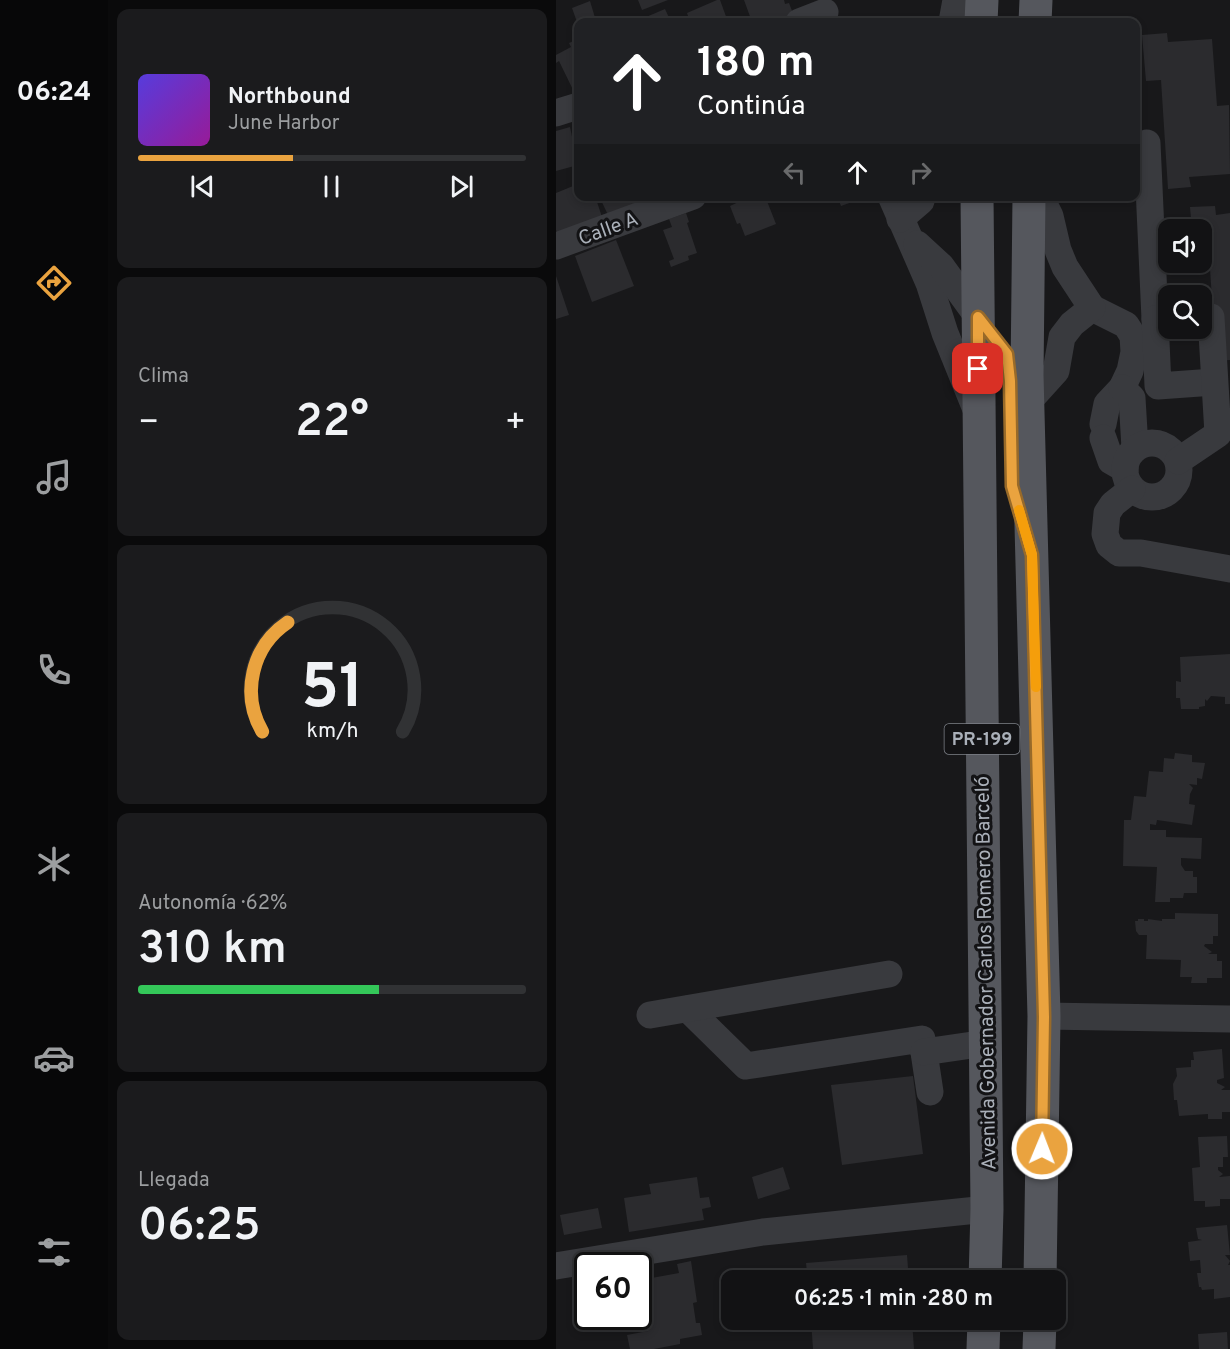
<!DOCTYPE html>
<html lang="es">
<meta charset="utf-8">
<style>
body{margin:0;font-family:Overpass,sans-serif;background:#1b1b1d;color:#f1f3f6;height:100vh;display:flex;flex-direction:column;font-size:22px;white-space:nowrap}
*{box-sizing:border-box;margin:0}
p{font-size:20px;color:#9c9ea0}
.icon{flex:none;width:33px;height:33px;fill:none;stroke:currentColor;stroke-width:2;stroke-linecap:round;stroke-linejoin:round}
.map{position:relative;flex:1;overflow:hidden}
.panel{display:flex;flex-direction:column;gap:9px;padding:9px;background:#0a0a0b;width:448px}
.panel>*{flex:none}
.top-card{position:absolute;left:18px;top:18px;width:566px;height:183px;border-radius:12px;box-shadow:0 3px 9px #0003,0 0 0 2px #313234;background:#202124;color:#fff;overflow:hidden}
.buttons{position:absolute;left:602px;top:219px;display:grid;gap:12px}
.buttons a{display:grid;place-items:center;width:54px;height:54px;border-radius:12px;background:#121214;box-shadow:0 3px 9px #0003,0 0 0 2px #313234;font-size:30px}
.speed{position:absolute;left:18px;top:1252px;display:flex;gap:12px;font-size:30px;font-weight:700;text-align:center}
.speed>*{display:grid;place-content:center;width:78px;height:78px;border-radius:50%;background:#121214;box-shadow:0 3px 9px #0003,0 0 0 2px #313234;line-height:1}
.speed .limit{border:3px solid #111;border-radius:9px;background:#fff;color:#111}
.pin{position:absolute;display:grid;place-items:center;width:51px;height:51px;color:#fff;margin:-26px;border-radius:12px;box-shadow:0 3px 9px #0006}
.me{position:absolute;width:66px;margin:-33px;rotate:1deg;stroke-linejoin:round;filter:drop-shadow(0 0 4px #0008)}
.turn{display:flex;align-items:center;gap:21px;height:126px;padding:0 24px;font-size:27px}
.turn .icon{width:78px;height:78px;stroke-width:2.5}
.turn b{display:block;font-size:42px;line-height:51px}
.lanes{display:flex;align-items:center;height:57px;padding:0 24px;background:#0003;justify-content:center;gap:30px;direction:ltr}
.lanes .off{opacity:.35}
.big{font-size:45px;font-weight:600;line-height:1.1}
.panel .widget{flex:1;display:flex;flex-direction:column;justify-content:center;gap:9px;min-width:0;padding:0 21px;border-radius:12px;background:#1b1b1d}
.panel .dial{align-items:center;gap:0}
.dial svg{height:156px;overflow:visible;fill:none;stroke:#313234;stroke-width:7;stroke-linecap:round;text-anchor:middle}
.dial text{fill:#f1f3f6;stroke:none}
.song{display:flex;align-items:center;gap:18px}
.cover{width:72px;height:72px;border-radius:9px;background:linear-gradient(135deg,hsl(250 70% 55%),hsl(300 70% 35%))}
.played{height:6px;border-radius:3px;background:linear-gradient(90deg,#eaa33f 40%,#313234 40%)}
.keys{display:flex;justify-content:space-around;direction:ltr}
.heat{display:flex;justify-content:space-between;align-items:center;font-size:33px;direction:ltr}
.charge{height:9px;border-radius:4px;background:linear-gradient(90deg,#34c759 62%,#313234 0)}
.trip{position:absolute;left:165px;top:1270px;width:345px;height:60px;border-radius:12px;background:#121214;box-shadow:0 3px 9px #0003,0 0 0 2px #313234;font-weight:600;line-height:60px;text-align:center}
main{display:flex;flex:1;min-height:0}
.tab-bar{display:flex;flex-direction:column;width:108px;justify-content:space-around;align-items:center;background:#070708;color:#9c9ea0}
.tab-bar .icon{width:42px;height:42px}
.tab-bar .current{color:#eaa33f}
.tab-bar b{font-size:27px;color:#f1f3f6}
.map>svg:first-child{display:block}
.building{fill:#2b2b2e}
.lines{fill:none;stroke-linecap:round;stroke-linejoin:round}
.minor{stroke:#393a3e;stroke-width:27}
.major{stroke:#55575d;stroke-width:33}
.route-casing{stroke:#986a29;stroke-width:15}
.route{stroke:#eaa33f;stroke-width:10}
.slow{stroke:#f59e0b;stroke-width:10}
.labels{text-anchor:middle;stroke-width:6;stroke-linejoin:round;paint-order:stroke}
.shield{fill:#131315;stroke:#7d8188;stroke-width:1.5}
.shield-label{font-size:18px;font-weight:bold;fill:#aab0b9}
.street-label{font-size:20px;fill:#aab0b9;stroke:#131315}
</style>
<main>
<nav class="tab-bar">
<b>06:24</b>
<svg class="icon current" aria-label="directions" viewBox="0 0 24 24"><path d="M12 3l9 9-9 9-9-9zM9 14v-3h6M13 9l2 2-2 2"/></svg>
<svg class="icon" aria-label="music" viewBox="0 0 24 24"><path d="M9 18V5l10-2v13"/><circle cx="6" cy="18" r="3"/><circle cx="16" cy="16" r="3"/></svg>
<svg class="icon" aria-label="phone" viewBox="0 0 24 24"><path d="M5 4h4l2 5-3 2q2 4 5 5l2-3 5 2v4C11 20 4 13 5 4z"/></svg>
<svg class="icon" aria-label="climate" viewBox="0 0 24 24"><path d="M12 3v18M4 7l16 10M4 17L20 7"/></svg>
<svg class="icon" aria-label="car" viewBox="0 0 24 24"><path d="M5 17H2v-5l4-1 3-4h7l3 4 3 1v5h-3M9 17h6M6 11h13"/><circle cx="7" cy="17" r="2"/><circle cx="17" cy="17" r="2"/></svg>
<svg class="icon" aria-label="filters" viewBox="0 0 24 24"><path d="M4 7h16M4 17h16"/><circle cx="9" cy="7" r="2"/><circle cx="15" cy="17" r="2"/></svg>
</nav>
<section class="panel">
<div class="widget">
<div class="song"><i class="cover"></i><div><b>Northbound</b><p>June Harbor</p></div></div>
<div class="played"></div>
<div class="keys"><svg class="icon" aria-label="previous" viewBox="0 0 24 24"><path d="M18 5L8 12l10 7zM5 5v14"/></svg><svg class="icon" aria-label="pause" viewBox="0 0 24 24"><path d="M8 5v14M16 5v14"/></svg><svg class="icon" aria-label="next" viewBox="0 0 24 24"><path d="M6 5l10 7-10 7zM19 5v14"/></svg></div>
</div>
<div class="widget"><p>Clima</p>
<div class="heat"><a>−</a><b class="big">22°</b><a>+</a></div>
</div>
<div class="widget dial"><svg viewBox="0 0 100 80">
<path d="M14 69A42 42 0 1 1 86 69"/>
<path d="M14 69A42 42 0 0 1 27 13" stroke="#eaa33f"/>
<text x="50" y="56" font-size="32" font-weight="700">51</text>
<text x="50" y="72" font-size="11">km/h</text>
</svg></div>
<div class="widget"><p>Autonomía · 62%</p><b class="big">310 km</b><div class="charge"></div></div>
<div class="widget"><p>Llegada</p><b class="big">06:25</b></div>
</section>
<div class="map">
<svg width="674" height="1349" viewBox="0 0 674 1349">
<rect width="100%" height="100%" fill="#18181a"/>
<g class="building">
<path d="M 82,0 L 112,0 L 86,10 Z"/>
<path d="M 161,0 L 164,0 L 172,22 L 134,22 L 131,13 Z"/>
<path d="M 188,0 L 228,0 L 229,4 L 233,3 L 238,16 L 218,22 L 196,22 Z"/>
<path d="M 34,1 L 40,21 L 21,22 L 16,8 Z"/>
<path d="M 109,9 L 115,22 L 85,22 L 83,20 Z"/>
<path d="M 611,33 L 612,42 L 656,39 L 661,106 L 673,105 L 674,174 L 633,177 L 635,187 L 612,189 L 605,80 L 590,81 L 586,35 Z"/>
<path d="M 22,39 L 22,97 L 21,98 L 3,61 L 0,63 L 0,55 L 15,47 L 13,43 Z"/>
<path d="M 14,127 L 22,165 L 0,171 L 0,131 Z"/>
<path d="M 22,184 L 22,196 L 39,196 L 47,220 L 2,236 L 0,230 L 0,193 Z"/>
<path d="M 43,196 L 84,196 L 86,201 L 53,217 Z"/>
<path d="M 207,196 L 209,196 L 220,224 L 189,236 L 184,223 L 181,224 L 174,206 L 189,199 L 190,203 Z"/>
<path d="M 281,196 L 310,196 L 310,197 L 285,206 Z"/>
<path d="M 659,206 L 660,215 L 674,213 L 674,360 L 660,361 L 653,253 L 645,254 L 645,230 L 636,230 L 634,207 Z"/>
<path d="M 130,213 L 133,222 L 131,223 L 141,253 L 132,256 L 133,260 L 115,267 L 113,261 L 118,259 L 107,230 L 116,227 L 113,219 Z"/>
<path d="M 60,240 L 78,286 L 36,302 L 19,256 Z"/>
<path d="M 0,276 L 13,315 L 0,319 Z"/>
<path d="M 674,654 L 674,704 L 669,704 L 669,697 L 655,696 L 651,701 L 649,699 L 649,706 L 643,707 L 643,709 L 625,709 L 624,698 L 620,698 L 620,681 L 625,682 L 624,657 Z"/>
<path d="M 619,753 L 636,755 L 636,762 L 649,763 L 646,779 L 641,778 L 641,785 L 633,784 L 637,788 L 634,794 L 633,804 L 639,805 L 636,825 L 601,820 L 600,825 L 594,824 L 594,830 L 610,830 L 610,837 L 646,838 L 645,859 L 625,858 L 625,865 L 629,871 L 637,871 L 637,877 L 641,877 L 641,893 L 628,893 L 627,898 L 614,898 L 614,902 L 599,902 L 601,867 L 567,866 L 568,820 L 575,820 L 578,796 L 590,797 L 593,771 L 607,772 L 608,758 L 618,759 Z"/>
<path d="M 619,913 L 662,914 L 662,936 L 657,936 L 657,944 L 649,944 L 648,946 L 656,952 L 652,954 L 661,954 L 661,961 L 666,961 L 666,978 L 651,978 L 651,983 L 635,983 L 636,977 L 624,977 L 625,960 L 590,959 L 591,935 L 583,935 L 580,931 L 579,921 L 582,921 L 582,919 L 588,919 L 588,921 L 592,921 L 592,919 L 606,921 L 606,919 L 619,919 Z"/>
<path d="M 666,1049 L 668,1078 L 661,1080 L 661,1083 L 669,1087 L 665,1090 L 674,1090 L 674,1112 L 666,1112 L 666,1119 L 652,1119 L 652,1114 L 623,1116 L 621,1100 L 618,1100 L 617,1084 L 621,1076 L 620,1068 L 635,1067 L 635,1060 L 638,1060 L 637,1052 Z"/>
<path d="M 357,1076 L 367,1154 L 286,1165 L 275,1085 Z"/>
<path d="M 671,1136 L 672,1157 L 667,1157 L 667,1167 L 662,1167 L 662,1170 L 667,1174 L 663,1177 L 674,1176 L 674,1199 L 664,1199 L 664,1206 L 649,1207 L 649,1201 L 638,1201 L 636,1168 L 644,1167 L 642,1137 Z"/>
<path d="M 227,1167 L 234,1189 L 202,1199 L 196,1177 Z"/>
<path d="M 141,1177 L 144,1198 L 153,1197 L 155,1207 L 146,1209 L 148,1220 L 73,1232 L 68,1198 L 95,1194 L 93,1184 Z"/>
<path d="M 42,1208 L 46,1228 L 8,1235 L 4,1215 Z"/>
<path d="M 671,1225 L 674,1255 L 669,1255 L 674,1261 L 672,1265 L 674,1265 L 674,1297 L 658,1299 L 658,1289 L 646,1290 L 645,1287 L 643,1287 L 641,1273 L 645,1273 L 644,1260 L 634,1261 L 632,1242 L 646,1240 L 642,1239 L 640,1228 Z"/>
<path d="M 351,1255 L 353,1281 L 252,1281 L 250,1263 Z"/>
<path d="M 135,1261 L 141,1302 L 137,1303 L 140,1323 L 144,1323 L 146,1335 L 124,1339 L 124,1344 L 98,1349 L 74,1349 L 71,1335 L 92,1331 L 90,1318 L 89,1318 L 87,1310 L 85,1311 L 82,1297 L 82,1291 L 92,1290 L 90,1279 L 123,1273 L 121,1264 Z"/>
<path d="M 255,1320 L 356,1320 L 358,1349 L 257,1349 Z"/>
<path d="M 671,1332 L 672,1349 L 643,1349 L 642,1334 Z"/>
</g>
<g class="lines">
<g class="minor">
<path d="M 243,22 L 269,12"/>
<path d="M 396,22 L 400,0"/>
<path d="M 0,113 L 22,106"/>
<path d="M 591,143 L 599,319"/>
<path d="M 335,196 L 373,283 L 389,333 L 421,412"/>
<path d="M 344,219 L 365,201 L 366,196"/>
<path d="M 361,244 L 385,266 L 422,317"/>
<path d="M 0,246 L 137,196"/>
<path d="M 536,308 L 570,325 L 577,336 L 578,352 L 574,371 L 566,388 L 551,404 L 547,424"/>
<path d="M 612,319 L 599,319 L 602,386 L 658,382"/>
<path d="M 566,388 L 576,398 L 579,448"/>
<path d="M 472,402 L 500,371 L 506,337 L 516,324 L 536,308 L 509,267 L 502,250 L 494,216 L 484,196"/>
<path d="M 547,438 L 555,461 L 569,469"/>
<circle cx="596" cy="470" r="27"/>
<path d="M 622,461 L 662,434 L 655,317 L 645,317"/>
<path d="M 576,489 L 557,504 L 551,513 L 549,534 L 553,545 L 563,553 L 585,553 L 674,569"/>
<path d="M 132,1009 L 190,1066 L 366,1039 L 374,1092"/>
<path d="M 94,1015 L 333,974"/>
<path d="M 488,1016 L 674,1019"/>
<path d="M 368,1052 L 430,1043"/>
<path d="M 0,1266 L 207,1232 L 431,1209"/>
</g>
<g class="major">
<path d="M 425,22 L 426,0"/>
<path d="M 479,22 L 480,0"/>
<path d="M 421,196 L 431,1209 L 429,1281"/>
<path d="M 473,196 L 471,375 L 488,1016 L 484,1281"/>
<path d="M 427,1349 L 428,1320"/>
<path d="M 483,1349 L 484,1320"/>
</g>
</g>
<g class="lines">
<g class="route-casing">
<path id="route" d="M 422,369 L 422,317 L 451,354 L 454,381 L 456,486 L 476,555 L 488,1017 L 486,1149"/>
</g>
<use href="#route" class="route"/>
<path class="slow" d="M 463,510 L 476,555 L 480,687"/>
</g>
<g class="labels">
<rect class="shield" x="388.5" y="724" width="75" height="30" rx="4.5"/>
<g class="shield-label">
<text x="426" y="745">PR-199</text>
</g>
<g class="street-label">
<text transform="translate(52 228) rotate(-20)" y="7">Calle A</text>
<text transform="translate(429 973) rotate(-91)" y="7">Avenida Gobernador Carlos Romero Barceló</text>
</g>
</g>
</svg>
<div class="buttons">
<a><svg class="icon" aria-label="sound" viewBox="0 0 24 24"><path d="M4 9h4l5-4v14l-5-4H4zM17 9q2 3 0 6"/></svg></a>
<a><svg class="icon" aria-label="search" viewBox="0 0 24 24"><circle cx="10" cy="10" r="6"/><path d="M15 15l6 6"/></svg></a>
</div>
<div class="speed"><div class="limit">60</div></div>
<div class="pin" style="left:422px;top:369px;background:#d93025"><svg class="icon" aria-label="arrive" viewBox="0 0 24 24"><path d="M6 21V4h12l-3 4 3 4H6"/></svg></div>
<svg class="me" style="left:486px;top:1149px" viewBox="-20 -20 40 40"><circle r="17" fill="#eaa33f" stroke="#fff" stroke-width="3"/><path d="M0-11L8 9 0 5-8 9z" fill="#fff"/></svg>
<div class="trip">06:25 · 1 min · 280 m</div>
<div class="top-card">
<div class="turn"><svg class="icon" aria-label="ahead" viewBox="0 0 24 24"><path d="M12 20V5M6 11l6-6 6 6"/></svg><div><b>180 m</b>Continúa</div></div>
<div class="lanes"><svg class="icon off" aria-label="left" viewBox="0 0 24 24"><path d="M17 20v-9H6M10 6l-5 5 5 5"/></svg><svg class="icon" aria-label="ahead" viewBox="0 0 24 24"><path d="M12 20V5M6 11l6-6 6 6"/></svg><svg class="icon off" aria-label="right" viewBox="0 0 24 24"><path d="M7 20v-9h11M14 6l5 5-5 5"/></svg></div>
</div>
</div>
</main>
